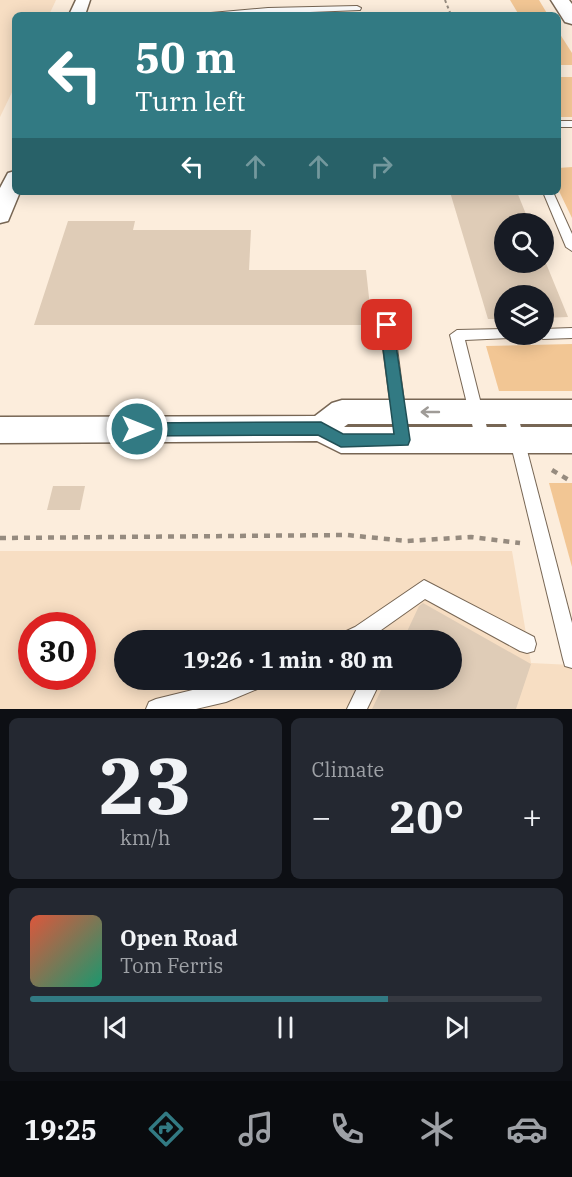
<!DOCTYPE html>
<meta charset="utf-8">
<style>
body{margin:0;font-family:"IBM Plex Serif",serif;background:#242831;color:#f1f3f6;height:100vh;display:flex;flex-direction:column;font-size:22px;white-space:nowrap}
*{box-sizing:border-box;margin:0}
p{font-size:20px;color:#9ea1a6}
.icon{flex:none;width:33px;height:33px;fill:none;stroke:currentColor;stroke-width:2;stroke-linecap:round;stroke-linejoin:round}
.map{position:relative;height:709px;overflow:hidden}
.details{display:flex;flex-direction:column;gap:9px;padding:9px;background:#0d0f14;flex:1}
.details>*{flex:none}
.hud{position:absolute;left:12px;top:12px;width:549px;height:183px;border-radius:9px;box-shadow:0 3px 15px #0003;background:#327a83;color:#fff;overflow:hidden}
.tools{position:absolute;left:494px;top:213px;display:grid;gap:12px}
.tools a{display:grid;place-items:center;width:60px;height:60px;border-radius:50%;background:#171b24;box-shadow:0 3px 15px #0003;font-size:30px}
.speed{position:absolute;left:18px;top:612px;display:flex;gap:12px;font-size:30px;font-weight:700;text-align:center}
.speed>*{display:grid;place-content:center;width:78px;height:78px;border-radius:50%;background:#171b24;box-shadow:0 3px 15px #0003;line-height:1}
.speed .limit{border:9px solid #d22;background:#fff;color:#111}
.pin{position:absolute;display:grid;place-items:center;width:51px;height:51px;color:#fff;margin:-26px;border-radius:12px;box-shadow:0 3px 9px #0006}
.me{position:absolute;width:66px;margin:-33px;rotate:90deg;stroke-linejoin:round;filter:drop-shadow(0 0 4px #0008)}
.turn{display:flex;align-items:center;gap:21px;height:126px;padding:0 24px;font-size:27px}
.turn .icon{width:78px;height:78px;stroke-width:2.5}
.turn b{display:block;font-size:42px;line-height:51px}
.lanes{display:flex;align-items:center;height:57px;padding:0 24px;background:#0003;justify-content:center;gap:30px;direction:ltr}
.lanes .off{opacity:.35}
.big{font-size:45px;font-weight:700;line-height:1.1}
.details .widget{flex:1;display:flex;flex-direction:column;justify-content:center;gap:9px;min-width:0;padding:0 21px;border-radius:9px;background:#242831}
.details .dial{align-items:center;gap:0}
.dial b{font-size:78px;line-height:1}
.song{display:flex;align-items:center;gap:18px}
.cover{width:72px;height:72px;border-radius:9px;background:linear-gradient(135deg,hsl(10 70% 55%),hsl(160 70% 35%))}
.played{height:6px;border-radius:3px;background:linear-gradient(90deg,#327a83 70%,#363941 70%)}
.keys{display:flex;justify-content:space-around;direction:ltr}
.heat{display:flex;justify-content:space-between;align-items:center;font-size:33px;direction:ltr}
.details .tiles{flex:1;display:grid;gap:9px;grid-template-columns:1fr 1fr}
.widget:last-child{grid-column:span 2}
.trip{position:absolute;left:114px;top:630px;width:348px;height:60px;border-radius:30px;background:#171b24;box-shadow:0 3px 15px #0003;font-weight:700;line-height:60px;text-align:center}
.tabs{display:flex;height:96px;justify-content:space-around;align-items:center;background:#090b0e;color:#9ea1a6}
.tabs .icon{width:42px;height:42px}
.tabs .on{color:#327a83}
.tabs b{font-size:27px;color:#f1f3f6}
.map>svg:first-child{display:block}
.built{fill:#f7dec3;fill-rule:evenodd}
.green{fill:#f2c694}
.building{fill:#dfccb7}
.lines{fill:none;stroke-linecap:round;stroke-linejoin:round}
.service-casing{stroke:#776654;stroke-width:2}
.minor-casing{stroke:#776654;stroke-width:3}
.secondary-casing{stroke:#776654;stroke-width:3}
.path-far1{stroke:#968b7f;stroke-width:2;stroke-dasharray:3 3;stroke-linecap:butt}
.path{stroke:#968b7f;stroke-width:4.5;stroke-dasharray:6 6;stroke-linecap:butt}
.service{fill:#fff;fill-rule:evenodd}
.minor{fill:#fff;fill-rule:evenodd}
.secondary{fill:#fff;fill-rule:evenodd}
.oneway{stroke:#9f9b97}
.route{fill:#327a83;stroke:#204f55;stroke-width:1.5}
</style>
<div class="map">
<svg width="572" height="709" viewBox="0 0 572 709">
<rect width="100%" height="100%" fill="#fceddc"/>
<g class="built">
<path d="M 0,0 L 56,0 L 49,15 L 15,15 L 15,86 L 0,117 Z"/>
<path d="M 0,551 L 512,551 L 531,663 L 572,665 L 572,709 L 0,709 ZM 32,626 L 82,626 L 82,676 L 32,676 ZM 124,640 L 452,640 L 452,680 L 124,680 Z"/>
</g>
<g class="green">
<path d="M 510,0 L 539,0 L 548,15 L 519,15 Z"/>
<path d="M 558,31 L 572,53 L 572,65 L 558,65 Z"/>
<rect x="558" y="77" width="14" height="40"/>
<path d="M 572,167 L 572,218 L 558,189 L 558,168 Z"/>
<path d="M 572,344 L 572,391 L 499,391 L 486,346 Z"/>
<path d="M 549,483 L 572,483 L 572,567 Z"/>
</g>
<g class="building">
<path d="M 450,192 L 517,192 L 530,224 L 504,224 L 504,262 L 543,262 L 543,256 L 568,317 L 543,318 L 543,296 L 504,296 L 504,319 L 488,319 Z"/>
<path d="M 68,221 L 135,221 L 133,230 L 251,230 L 249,270 L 366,270 L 372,325 L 34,325 Z"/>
<path d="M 53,486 L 85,486 L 80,510 L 47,510 Z"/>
<path d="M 423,603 L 531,664 L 516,709 L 372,709 L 386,680 L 452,680 L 452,640 L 403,640 L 419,606 Z"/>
</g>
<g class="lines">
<g class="service-casing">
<g id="service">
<path d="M 357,6 L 361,8 L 360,10 L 238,15 L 73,15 L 77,13 L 211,13 L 268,8 Z"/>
<rect x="558" y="121" width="14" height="6"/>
<path d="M 543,192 L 553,192 L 572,234 L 572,251 L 566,247 Z"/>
<path d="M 387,320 L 394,325 L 409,440 L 407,445 L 402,446 L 397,445 L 395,440 L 380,325 Z"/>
<path d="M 572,328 L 572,338 L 543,339 L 537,334 L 543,334 L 543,329 Z"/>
<path d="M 504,329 L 504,334 L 510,334 L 509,338 L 465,340 L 490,440 L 488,445 L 483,446 L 478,445 L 476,440 L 450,335 L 457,330 Z"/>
<path d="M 510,406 L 515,408 L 517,412 L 572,623 L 572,668 L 565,666 L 563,659 L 503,412 L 505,408 Z"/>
<path d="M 424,580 L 534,637 L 536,644 L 534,651 L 527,653 L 520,651 L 425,599 L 367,640 L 337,640 L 340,634 L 355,627 Z"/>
<path d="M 233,680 L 265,680 L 262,687 L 226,702 L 196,709 L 146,709 L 149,702 L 156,699 Z"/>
<path d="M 361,680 L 381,680 L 367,709 L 347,709 Z"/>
</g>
</g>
<g class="minor-casing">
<g id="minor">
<path d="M 76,0 L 90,0 L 85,15 L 69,15 Z"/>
<path d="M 15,171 L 15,192 L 20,192 L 8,221 L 0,223 L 0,188 L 8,173 Z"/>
<path d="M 342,400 L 572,400 L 572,424 L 348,424 L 344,427 L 572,427 L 572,453 L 341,453 L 317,441 L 0,443 L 0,417 L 315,416 L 332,403 Z"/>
</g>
</g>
<g class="secondary-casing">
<path id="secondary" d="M 551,0 L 569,0 L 572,4 L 572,24 L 565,22 Z"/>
</g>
<path class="path-far1" d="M 445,0 L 451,15"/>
<g class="path">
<path d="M 552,470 L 572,482"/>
<path d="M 0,538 L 347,535 L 407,541 L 471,537 L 520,543"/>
</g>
<use href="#service" class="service"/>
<use href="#minor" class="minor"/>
<use href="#secondary" class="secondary"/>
</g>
<defs><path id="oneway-shaft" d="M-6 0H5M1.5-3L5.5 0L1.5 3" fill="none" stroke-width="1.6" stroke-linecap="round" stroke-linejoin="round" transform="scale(1.5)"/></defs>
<use class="oneway" href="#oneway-shaft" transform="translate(430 412) rotate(-180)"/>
<path class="route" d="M 387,320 L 393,325 L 410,440 L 408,445 L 341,447 L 318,435 L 137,436 L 132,434 L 130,429 L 132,425 L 137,423 L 321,422 L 343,434 L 394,434 L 380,325 Z"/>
</svg>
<div class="tools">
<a><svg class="icon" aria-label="search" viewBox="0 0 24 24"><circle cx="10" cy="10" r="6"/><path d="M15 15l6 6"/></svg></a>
<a><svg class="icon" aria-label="layers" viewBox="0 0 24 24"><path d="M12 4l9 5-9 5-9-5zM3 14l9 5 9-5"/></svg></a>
</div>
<div class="speed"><div class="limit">30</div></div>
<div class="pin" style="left:387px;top:325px;background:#d93025"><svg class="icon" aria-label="arrive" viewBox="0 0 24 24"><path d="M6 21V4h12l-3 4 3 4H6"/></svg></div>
<svg class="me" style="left:137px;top:429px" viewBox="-20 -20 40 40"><circle r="17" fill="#327a83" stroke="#fff" stroke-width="3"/><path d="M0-11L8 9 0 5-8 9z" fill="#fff"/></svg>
<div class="trip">19:26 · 1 min · 80 m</div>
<div class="hud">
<div class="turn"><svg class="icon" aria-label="left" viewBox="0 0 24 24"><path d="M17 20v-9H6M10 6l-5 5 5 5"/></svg><div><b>50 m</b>Turn left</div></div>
<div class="lanes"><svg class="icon" aria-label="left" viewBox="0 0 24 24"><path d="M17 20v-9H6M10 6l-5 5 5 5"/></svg><svg class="icon off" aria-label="ahead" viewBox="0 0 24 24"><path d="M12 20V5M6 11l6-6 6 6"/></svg><svg class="icon off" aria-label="ahead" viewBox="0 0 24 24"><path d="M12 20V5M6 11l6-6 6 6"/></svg><svg class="icon off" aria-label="right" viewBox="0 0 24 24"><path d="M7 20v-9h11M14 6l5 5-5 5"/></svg></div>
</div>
</div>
<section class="details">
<div class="tiles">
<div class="widget dial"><b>23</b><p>km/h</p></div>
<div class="widget"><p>Climate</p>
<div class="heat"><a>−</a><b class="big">20°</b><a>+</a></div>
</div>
<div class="widget">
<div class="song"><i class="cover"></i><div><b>Open Road</b><p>Tom Ferris</p></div></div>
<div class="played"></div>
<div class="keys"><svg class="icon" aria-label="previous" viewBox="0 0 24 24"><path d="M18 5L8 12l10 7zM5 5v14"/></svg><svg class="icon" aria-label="pause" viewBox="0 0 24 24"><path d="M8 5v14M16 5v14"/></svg><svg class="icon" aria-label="next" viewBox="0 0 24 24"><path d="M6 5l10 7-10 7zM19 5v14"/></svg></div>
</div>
</div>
</section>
<nav class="tabs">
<b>19:25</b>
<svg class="icon on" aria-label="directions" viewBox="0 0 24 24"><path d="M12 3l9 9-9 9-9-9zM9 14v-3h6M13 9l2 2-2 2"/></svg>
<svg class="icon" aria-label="music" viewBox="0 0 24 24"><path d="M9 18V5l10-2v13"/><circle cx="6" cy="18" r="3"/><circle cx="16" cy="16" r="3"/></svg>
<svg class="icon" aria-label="phone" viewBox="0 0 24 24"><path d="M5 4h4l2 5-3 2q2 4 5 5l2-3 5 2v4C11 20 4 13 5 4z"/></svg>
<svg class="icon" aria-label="climate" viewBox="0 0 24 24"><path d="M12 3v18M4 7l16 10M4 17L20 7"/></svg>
<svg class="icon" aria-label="car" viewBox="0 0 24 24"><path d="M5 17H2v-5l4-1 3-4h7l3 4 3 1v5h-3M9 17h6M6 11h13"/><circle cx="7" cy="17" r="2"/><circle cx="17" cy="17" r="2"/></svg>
</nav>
